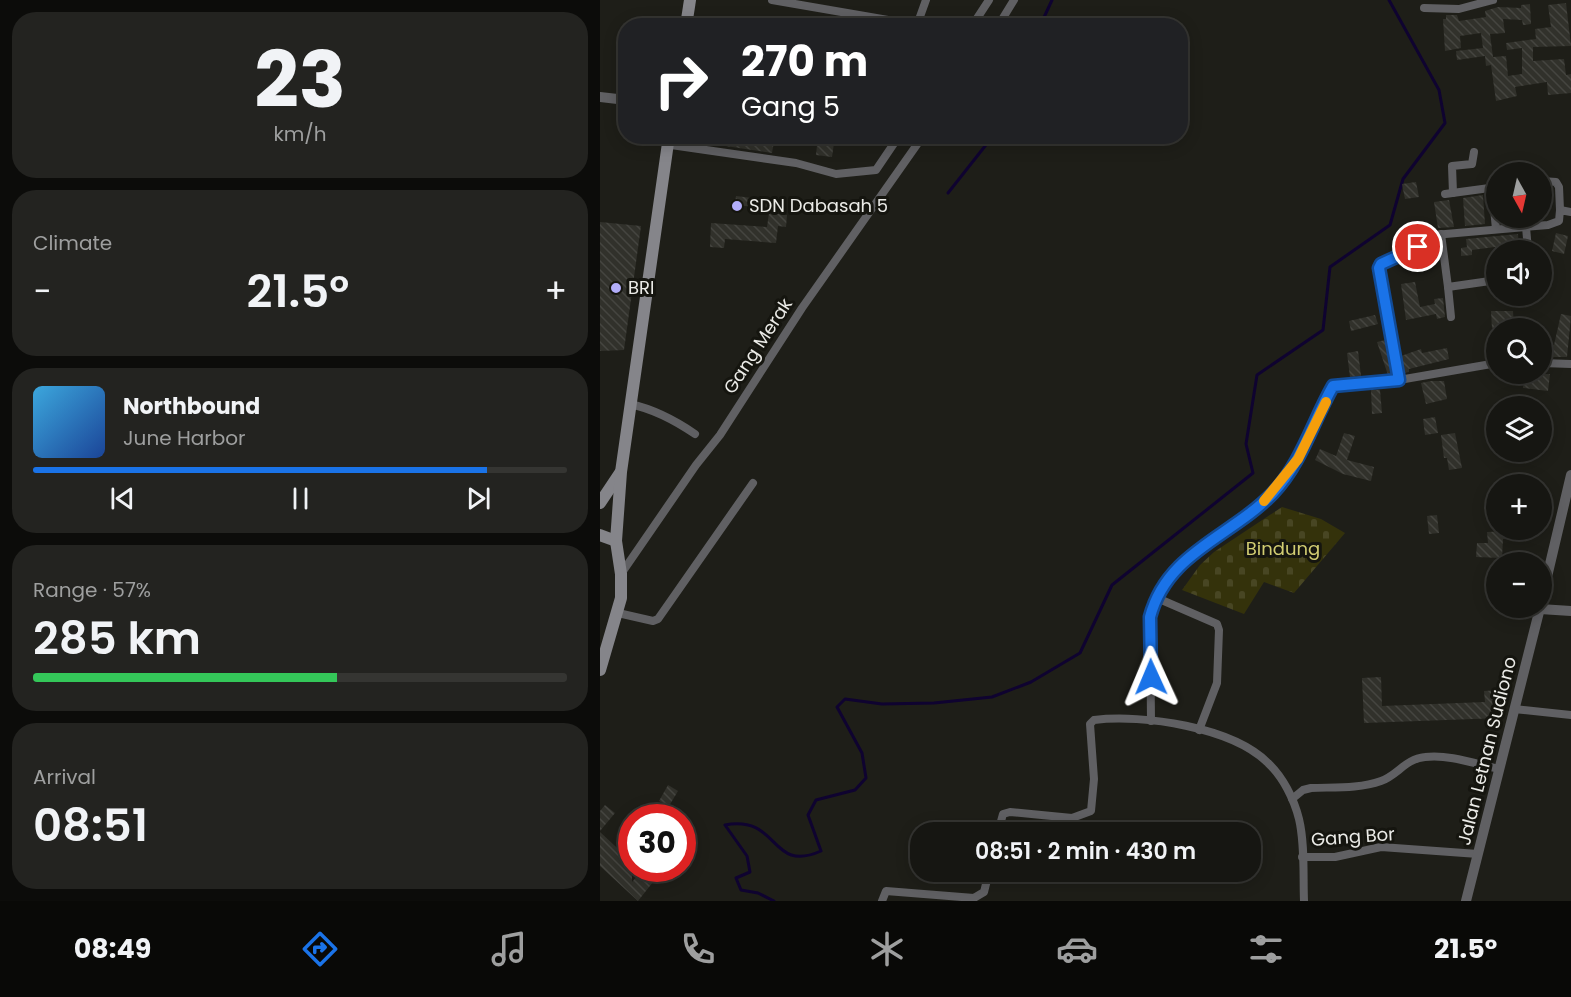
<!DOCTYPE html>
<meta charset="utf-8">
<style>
body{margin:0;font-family:Poppins,sans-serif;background:#232320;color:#f1f3f6;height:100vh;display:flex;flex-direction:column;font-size:22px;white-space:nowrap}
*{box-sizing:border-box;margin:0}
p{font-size:20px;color:#9e9f9f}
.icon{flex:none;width:33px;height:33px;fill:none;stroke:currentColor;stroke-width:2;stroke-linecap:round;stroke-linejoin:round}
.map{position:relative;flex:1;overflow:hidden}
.drawer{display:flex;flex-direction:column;gap:12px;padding:12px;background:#0c0c0a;width:600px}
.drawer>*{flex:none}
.top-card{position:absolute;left:18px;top:18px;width:570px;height:126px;border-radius:24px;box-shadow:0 3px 15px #0003,0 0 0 2px #353532;background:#202124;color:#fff;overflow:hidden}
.needle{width:39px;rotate:172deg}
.controls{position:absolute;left:886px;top:162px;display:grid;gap:12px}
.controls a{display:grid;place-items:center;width:66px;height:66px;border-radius:50%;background:#161612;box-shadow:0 3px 15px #0003,0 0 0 2px #353532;font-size:30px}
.speed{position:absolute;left:18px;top:804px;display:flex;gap:12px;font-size:30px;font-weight:700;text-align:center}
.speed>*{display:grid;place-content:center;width:78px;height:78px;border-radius:50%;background:#161612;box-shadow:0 3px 15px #0003,0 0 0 2px #353532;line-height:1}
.speed .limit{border:9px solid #d22;background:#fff;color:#111}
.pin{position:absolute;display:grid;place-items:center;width:51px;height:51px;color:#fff;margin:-26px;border:3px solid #fff;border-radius:50%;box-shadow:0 2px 6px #0007}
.me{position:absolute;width:66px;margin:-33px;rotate:359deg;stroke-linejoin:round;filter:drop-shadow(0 0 4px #0008)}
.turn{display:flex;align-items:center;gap:21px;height:126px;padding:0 24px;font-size:27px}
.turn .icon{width:78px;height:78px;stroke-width:2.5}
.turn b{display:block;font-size:42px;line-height:51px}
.big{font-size:45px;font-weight:600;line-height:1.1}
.drawer .widget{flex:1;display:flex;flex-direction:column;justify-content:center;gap:9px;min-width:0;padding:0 21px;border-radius:24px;background:#232320}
.drawer .dial{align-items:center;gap:0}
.dial b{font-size:78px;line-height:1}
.song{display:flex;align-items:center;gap:18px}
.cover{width:72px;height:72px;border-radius:9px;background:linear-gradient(135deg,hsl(200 70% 55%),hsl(220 70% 35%))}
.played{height:6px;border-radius:3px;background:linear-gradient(90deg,#1a73e8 85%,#353532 85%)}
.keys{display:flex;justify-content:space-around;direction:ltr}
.heat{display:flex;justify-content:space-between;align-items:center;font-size:33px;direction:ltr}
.charge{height:9px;border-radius:4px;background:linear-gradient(90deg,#34c759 57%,#353532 0)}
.trip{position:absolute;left:310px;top:822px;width:351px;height:60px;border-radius:24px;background:#161612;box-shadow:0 3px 15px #0003,0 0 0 2px #353532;font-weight:600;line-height:60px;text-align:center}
.tab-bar{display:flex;height:96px;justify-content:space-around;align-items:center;background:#090907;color:#9e9f9f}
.tab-bar .icon{width:42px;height:42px}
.tab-bar .active{color:#1a73e8}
.tab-bar b{font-size:27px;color:#f1f3f6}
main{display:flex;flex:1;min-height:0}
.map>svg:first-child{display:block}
.cemetery{fill:url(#cemetery-stones)}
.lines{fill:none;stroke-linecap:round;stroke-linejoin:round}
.stream{stroke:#0f0330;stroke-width:3}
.building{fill:url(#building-back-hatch)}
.minor{stroke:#606063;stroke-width:8}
.tertiary{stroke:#606063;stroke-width:10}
.secondary{stroke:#85858a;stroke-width:12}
.route-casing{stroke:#114b97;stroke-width:15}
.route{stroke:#1a73e8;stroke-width:10}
.slow{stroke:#f59e0b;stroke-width:10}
.poi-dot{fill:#b2adf9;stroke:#15150f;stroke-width:2}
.labels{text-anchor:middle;stroke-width:6;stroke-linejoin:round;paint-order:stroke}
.poi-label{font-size:18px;fill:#ebebe7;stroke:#15150f;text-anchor:start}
.street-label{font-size:18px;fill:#ebebe7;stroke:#15150f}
.park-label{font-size:18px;fill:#d2cd72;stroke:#15150f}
</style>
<main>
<section class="drawer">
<div class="widget dial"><b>23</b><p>km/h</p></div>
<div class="widget"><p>Climate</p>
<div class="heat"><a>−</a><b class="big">21.5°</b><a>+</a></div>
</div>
<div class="widget">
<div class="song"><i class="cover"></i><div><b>Northbound</b><p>June Harbor</p></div></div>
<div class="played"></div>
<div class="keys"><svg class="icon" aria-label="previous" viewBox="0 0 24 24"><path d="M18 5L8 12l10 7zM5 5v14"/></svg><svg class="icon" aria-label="pause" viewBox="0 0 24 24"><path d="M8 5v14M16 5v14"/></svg><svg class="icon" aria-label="next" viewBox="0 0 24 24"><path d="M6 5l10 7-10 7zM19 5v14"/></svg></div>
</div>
<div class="widget"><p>Range · 57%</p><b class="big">285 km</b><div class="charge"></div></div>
<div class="widget"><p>Arrival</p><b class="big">08:51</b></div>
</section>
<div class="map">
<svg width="971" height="901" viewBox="0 0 971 901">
<defs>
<pattern id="cemetery-stones" width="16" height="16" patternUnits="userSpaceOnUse" patternTransform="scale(1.5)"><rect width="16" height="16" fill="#34320b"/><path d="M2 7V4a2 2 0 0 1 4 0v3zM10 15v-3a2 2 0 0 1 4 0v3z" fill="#484623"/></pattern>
<pattern id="building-back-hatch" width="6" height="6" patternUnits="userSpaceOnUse" patternTransform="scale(1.5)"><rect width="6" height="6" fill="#31312b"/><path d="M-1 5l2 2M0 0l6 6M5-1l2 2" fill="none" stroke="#454540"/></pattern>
</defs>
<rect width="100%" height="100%" fill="#1e1e18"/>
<path class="cemetery" d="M 682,507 L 721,519 L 745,533 L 694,593 L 664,582 L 644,614 L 582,590 L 600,565 L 614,552 Z"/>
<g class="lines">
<g class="stream">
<path d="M 440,26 L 452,0"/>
<path d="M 348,193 L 393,136"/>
<path d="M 174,901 L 158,893 L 141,890 L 136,878 L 150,872 L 147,856 L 125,825 C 181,815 169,874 221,851 L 208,815 L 216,800 L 255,790 L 266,778 L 262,753 L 237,707 L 245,699 L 282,704 L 334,703 L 392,697 L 431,682 L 480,653 L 512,585 L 653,473 L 646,444 L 657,375 L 723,330 L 730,267 L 790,225 L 803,179 L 845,123 L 839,90 L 789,0"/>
</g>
</g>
<g class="building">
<path d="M 966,3 L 971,46 L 933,47 L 933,61 L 964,59 L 966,75 L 971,74 L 971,93 L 948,95 L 947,82 L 915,87 L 917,96 L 896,101 L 891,65 L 886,66 L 885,56 L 857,60 L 856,51 L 883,48 L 881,33 L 860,36 L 861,48 L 845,51 L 843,19 L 846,19 L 846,15 L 857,15 L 859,21 L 886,17 L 885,11 L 898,7 L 921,8 L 921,5 L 930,4 L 931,24 L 923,25 L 922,20 L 903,19 L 905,33 L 890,34 L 893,57 L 906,56 L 908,76 L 922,74 L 922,48 L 907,50 L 906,43 L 936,39 L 935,29 L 951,27 L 948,5 Z"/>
<path d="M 86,136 L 175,136 L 172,153 L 85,140 Z"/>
<path d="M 218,136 L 235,136 L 232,157 L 216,155 Z"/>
<path d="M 816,182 L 819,197 L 805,199 L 802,184 Z"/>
<path d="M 883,195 L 885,224 L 865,226 L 863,198 Z"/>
<path d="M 136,196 L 168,200 L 167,208 L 135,205 Z"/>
<path d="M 849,200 L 854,227 L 838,228 L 834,202 Z"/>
<path d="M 169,213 L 187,215 L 186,227 L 178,226 L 176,243 L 125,239 L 124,248 L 110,247 L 111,223 L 167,227 Z"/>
<path d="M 0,222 L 41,226 L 24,350 L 0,351 Z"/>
<path d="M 956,233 L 968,236 L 964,254 L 952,251 Z"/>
<path d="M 918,234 L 919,248 L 896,251 L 895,247 L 872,250 L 872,255 L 861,256 L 861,248 L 867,247 L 866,239 Z"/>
<path d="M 815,282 L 820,307 L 835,304 L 834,299 L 843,298 L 845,317 L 837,319 L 836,314 L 806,320 L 801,284 Z"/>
<path d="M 891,311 L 913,311 L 914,328 L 892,328 Z"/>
<path d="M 961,314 L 971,316 L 967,357 L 942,357 L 942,344 L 954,345 Z"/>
<path d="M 775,315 L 778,324 L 751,331 L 749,321 Z"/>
<path d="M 785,340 L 791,374 L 788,375 L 777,342 Z"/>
<path d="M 847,348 L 849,359 L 809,369 L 809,372 L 804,373 L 801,356 L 821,349 L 822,353 Z"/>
<path d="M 758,351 L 761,376 L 750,377 L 747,353 Z"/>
<path d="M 936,374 L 950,374 L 948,391 L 923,388 L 924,376 L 935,379 Z"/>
<path d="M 831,381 L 844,381 L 847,399 L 826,404 L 821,383 Z"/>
<path d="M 771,390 L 780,390 L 782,413 L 772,414 Z"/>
<path d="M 835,417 L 838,433 L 825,435 L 823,419 Z"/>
<path d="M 744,433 L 755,436 L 747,460 L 774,467 L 771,481 L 743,474 L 715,460 L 720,449 L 736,456 Z"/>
<path d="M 855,433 L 862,468 L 849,470 L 847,458 L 844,458 L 841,435 Z"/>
<path d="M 837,515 L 839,533 L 829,534 L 827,516 Z"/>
<path d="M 911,531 L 911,538 L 903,539 L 902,558 L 876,557 L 877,543 L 888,543 L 887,532 Z"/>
<path d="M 781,677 L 782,706 L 885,702 L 884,691 L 900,690 L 901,718 L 764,723 L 762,678 Z"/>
<path d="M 68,785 L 78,791 L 69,806 L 59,801 Z"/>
<path d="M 5,805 L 15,813 L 0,831 L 0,811 Z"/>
<path d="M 0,832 L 28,858 L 32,854 L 32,882 L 44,868 L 57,877 L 38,901 L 0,866 Z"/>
</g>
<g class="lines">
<g class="minor">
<path d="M 172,0 L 317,25 L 326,0"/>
<path d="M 824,8 L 859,9 L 893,0"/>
<path d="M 372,26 L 389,0"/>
<path d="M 398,26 L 414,0"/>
<path d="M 71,145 L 196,163 L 236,174 L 276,170 L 299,136"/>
<path d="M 942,181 L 956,182 L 959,187 L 960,210"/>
<path d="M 892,188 L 896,229"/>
<path d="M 853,193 L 852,166 L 872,164 L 874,152"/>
<path d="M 845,194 L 897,187"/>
<path d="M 926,227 L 928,250"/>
<path d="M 841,234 L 848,287 L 897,280"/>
<path d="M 848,287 L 851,317"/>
<path d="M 942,363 L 971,364"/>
<path d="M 799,380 L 779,272 L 781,264 L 812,252 L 834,235 L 948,225 L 959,221 L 960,210 L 971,212"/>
<path d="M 30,404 C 53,409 76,421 95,434"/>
<path d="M 21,574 L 96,465 L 120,435 L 202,308 L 323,136"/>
<path d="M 557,598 L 617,624 L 619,630 L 617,683 L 599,730"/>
<path d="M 18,613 L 53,621 L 58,619 L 153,483"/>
<path d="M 914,709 L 971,715"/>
<path d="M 551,721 L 550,617 L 562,587 L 588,556 L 656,509 L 672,493 L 710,439 L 733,386 L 799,380 L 897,363"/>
<path d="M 692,799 L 703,790 L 711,788 C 733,787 759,789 781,781 C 798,775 805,759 825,757 C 849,754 876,764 899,769"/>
<path d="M 398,832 L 403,814 L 410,812 L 472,818 L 491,811 L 494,779 L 490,724 L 494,720 C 543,714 632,727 668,763 C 683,777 694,799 699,819 C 705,844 703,875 704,901"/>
<path d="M 702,857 L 735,857 L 781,847 L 878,854"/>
<path d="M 282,901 L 286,891 L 374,898 L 384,892 L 389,872"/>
</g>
<g class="tertiary">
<path d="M 0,97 L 26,100"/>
<path d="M 942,598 L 971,475"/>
<path d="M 940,609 L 971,611"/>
<path d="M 866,901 L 940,608"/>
</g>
<g class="secondary">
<path d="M 86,26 L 90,0"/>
<path d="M 0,503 L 20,473"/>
<path d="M 0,535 L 16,541"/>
<path d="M 0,670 L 21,598 L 21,574 L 16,541 L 21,472 L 69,136"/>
</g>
</g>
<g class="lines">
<g class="route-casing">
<path id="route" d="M 551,677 L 550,617 C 567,552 631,537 673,493 C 702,462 712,423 733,386 L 799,380 L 779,268 L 781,264 L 818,247"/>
</g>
<use href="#route" class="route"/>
<path class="slow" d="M 664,501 L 698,459 L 726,402"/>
</g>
<g class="poi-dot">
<circle cx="137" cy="206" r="6"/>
<circle cx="16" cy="288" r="6"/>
</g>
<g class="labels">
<g class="poi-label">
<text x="149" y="212">SDN Dabasah 5</text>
<text x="28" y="294">BRI</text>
</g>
<g class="street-label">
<text transform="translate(158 346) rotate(-57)" y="6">Gang Merak</text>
<text transform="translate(887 751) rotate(-76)" y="6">Jalan Letnan Sudiono</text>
<text transform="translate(753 837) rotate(-4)" y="6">Gang Bor</text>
</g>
<g class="park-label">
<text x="683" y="555">Bindung</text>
</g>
</g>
</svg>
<div class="controls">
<a><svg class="needle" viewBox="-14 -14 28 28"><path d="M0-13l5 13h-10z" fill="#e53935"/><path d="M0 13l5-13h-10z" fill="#9e9f9f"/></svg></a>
<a><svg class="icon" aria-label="sound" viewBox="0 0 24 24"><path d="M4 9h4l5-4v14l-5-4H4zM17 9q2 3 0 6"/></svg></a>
<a><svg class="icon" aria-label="search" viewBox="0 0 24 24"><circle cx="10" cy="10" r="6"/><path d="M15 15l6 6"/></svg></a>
<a><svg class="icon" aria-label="layers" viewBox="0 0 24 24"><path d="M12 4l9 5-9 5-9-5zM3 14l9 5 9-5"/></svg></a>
<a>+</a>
<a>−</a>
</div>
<div class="speed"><div class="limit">30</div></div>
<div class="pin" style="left:818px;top:247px;background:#d93025"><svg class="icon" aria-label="arrive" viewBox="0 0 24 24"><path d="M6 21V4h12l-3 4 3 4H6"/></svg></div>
<svg class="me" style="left:551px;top:677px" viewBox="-20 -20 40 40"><path d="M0-17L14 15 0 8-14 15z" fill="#1a73e8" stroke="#fff" stroke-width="4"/></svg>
<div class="trip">08:51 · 2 min · 430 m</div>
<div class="top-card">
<div class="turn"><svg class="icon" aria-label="right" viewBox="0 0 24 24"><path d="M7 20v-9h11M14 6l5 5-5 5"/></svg><div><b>270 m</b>Gang 5</div></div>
</div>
</div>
</main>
<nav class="tab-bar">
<b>08:49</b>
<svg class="icon active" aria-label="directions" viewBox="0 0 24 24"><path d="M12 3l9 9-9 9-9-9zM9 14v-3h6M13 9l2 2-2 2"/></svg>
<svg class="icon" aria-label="music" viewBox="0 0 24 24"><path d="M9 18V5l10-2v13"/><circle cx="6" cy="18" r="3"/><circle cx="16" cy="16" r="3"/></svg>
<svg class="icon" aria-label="phone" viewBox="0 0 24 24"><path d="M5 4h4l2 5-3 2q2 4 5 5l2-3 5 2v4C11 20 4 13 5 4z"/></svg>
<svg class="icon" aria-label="climate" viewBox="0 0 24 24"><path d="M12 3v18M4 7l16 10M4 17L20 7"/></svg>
<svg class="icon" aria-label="car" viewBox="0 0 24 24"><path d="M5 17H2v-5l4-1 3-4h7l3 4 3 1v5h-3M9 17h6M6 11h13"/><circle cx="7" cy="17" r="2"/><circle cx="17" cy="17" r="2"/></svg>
<svg class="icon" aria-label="filters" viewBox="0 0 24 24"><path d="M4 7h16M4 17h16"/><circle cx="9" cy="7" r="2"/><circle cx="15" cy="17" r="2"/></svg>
<b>21.5°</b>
</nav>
